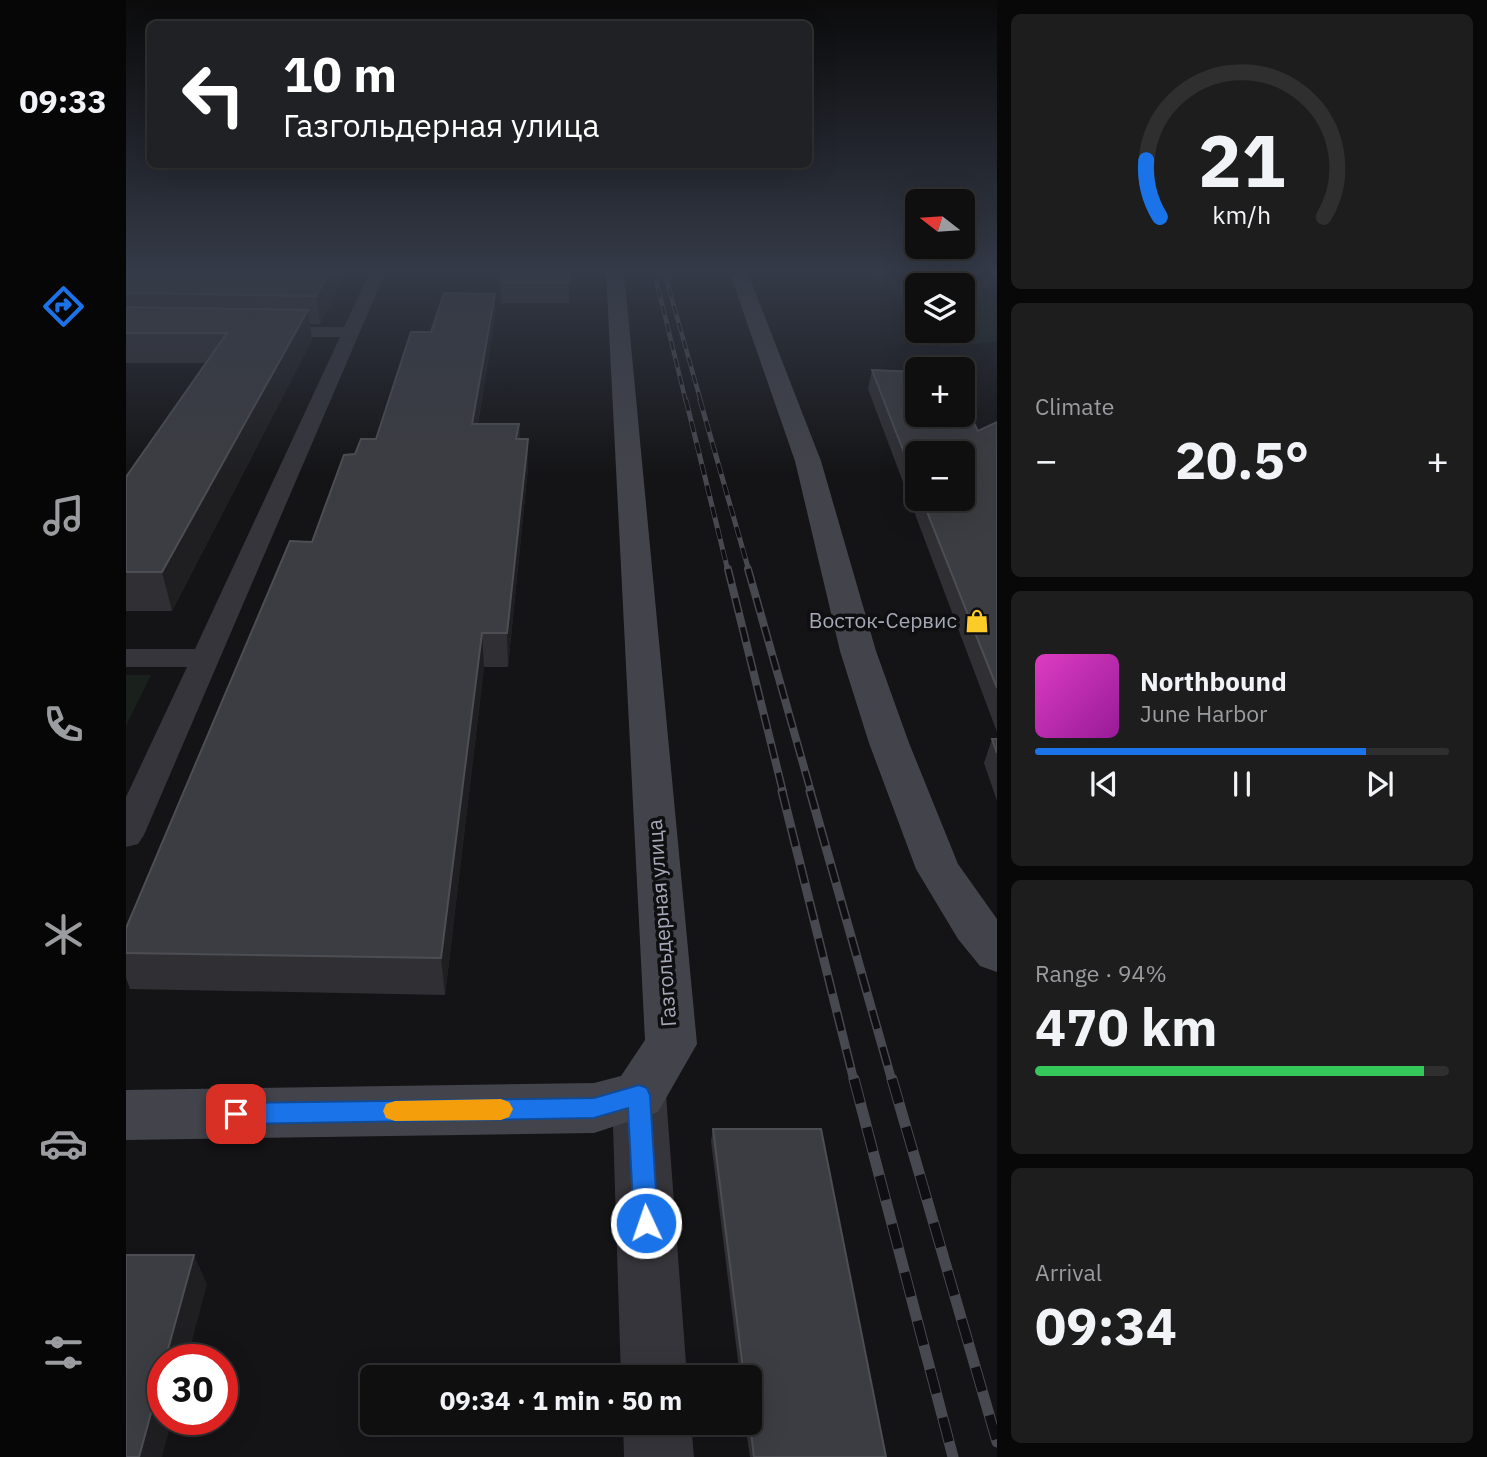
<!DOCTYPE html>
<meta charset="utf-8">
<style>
body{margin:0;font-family:"IBM Plex Sans",sans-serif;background:#1d1d1e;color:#f1f3f6;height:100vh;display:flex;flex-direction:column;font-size:26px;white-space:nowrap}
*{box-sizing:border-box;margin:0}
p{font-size:23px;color:#9b9c9f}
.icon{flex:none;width:38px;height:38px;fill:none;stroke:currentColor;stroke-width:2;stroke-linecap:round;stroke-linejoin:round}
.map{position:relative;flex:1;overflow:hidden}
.panel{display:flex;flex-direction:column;gap:14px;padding:14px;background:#080809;width:490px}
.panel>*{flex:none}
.guide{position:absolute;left:21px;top:21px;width:665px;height:147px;border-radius:10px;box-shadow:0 7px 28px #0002,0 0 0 2px #2f2f30;background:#202124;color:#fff;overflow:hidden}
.needle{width:46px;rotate:287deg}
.tools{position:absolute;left:779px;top:189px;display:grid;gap:14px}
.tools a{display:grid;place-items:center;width:70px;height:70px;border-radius:10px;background:#0f0f10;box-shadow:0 7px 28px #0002,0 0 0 2px #2f2f30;font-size:35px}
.speed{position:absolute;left:21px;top:1344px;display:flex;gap:14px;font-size:35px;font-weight:700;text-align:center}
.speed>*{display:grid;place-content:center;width:91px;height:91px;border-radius:50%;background:#0f0f10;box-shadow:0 7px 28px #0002,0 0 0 2px #2f2f30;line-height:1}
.speed .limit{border:10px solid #d22;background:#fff;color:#111}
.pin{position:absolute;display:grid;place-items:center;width:60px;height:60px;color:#fff;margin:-30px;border-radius:14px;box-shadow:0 4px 10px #0006}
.me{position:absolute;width:77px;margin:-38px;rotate:357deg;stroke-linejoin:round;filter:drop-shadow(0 0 5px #0008)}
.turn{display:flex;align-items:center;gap:24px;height:147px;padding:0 21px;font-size:32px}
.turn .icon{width:91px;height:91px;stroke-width:2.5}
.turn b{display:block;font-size:49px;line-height:60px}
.big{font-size:52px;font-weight:700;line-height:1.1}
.panel .card{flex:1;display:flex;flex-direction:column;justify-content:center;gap:10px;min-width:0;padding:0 24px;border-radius:10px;background:#1d1d1e}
.panel .dial{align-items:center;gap:0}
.dial svg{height:182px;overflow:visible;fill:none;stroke:#2f2f30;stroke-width:7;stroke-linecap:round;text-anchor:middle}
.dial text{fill:#f1f3f6;stroke:none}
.song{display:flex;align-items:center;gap:21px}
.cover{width:84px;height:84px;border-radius:10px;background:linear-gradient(135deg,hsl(310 70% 55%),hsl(300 70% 35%))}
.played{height:7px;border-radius:4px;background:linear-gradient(90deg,#1a73e8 80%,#2f2f30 80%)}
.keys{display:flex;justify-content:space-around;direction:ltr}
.heat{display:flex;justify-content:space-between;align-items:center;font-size:38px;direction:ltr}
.charge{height:10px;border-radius:5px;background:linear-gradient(90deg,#34c759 94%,#2f2f30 0)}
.trip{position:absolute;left:234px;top:1365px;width:402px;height:70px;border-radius:10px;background:#0f0f10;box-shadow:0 7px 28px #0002,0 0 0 2px #2f2f30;font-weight:700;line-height:70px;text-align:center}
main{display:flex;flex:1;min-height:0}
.menu{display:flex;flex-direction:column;width:126px;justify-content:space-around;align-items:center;background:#060606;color:#9b9c9f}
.menu .icon{width:49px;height:49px}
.menu .selected{color:#1a73e8}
.menu b{font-size:32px;color:#f1f3f6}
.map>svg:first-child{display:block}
.green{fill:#1a211c}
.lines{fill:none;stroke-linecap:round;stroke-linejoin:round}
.lane{fill:#35353b;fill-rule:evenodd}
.street{fill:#35353b;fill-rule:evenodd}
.secondary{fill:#43444b;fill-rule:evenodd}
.rail-far4-casing{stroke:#484950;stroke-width:4.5}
.rail-far3-casing{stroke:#484950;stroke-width:5}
.rail-far2-casing{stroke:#484950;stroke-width:8}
.rail-far1-casing{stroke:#484950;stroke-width:9}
.rail-casing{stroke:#484950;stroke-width:11}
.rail-far4{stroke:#0f0f11;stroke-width:2.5;stroke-dasharray:9;stroke-linecap:butt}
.rail-far3{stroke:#0f0f11;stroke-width:3.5;stroke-dasharray:11;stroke-linecap:butt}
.rail-far2{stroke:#0f0f11;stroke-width:5;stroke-dasharray:15;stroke-linecap:butt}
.rail-far1{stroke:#0f0f11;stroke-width:6;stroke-dasharray:19;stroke-linecap:butt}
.rail{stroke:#0f0f11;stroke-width:9;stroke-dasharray:25;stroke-linecap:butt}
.wall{fill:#303034;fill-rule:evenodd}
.shaded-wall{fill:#1f1f22}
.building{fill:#3c3d42;stroke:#4d4e54;stroke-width:2}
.route{fill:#1a73e8;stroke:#114b97;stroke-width:2}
.slow{fill:#f59e0b}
.labels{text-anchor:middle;stroke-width:7;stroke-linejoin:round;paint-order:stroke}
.poi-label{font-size:21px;fill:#a5a8b7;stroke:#0f0f11;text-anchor:end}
.street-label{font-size:21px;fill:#a5a8b7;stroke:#0f0f11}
</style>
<main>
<nav class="menu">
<b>09:33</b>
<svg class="icon selected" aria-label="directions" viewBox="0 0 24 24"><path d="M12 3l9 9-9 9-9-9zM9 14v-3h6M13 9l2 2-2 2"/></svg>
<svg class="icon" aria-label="music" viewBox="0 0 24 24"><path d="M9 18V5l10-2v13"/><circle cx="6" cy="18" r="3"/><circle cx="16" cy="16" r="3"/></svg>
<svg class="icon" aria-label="phone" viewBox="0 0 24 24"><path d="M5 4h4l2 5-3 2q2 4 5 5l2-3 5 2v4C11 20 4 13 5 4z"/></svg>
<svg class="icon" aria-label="climate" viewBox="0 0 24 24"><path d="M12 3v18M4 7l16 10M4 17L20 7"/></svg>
<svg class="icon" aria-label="car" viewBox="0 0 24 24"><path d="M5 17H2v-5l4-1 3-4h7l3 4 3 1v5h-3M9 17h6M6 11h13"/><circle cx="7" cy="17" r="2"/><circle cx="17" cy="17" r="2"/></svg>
<svg class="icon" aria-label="filters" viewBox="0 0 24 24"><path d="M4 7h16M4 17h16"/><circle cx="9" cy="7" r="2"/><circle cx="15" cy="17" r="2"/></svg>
</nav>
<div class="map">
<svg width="871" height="1457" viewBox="0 0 871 1457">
<rect width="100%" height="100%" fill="#141416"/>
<g class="green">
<path d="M 742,271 L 814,271 L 831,282 L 871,279 L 871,286 L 850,289 L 871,303 L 871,342 L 815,347 L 800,331 L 836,331 L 836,285 L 791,285 L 791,322 Z"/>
<path d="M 0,675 L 25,675 L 0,726 Z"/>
</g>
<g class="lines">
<path class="lane" d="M 244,271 L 260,271 L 18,835 L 12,844 L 0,847 L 0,797 L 61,667 L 0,667 L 0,649 L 69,649 L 214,337 L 141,337 L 132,332 L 141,327 L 218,327 Z"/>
<g class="street">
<path d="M 513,1071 L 532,1078 L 540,1095 L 561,1377 L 495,1377 L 486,1095 L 494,1078 Z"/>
<path d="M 497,1423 L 565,1423 L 568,1457 L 498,1457 Z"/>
</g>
<g class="secondary">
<path d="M 480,271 L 498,271 L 571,1044 L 532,1112 L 468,1133 L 0,1140 L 0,1090 L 468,1083 L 495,1076 L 519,1040 Z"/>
<path d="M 603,271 L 621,271 L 695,461 L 750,651 L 783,743 L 832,864 L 871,919 L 871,972 L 854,966 L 832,939 L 790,869 L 743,743 L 714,651 L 669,461 Z"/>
</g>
<g class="rail-far4-casing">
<g id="rail-far4">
<path d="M 528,271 L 560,402"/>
<path d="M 538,271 L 575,402"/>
</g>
</g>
<g class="rail-far3-casing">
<g id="rail-far3">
<path d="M 560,400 L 602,571"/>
<path d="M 574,400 L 623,571"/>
</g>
</g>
<g class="rail-far2-casing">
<g id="rail-far2">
<path d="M 602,569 L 657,792"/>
<path d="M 622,569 L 685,792"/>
</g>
</g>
<g class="rail-far1-casing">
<g id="rail-far1">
<path d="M 656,791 L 728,1081"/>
<path d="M 684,791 L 766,1081"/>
</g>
</g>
<g class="rail-casing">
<g id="rail">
<path d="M 728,1079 L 827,1457"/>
<path d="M 766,1079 L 871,1442"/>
</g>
</g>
<use href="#rail-far4" class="rail-far4"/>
<use href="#rail-far3" class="rail-far3"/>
<use href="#rail-far2" class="rail-far2"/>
<use href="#rail-far1" class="rail-far1"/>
<use href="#rail" class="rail"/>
</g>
<g class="wall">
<path d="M 0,271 L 216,282 L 194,324 L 184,324 L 186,340 L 46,611 L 0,611 L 0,477 L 79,363 L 0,363 Z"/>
<path d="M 443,271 L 443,303 L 375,303 L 375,283 Z"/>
<path d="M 369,318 L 352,424 L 393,424 L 394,439 L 402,467 L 382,667 L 358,667 L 319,995 L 4,989 L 0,978 L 0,928 L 186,542 L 229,454 L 250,439 Z"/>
<path d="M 746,370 L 852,431 L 871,422 L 871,732 L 742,389 ZM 791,453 L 836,499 L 791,499 Z"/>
<path d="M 866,739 L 871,739 L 871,801 L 858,763 Z"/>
<path d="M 587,1129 L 760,1457 L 624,1457 L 619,1423 L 625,1423 L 625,1377 L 614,1377 L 585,1141 Z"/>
</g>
<g class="shaded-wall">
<path d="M 204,271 L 215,271 L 216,282 L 194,324 L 190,296 Z"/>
<path d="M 369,294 L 369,318 L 347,452 L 346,424 Z"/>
<path d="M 182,310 L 186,340 L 46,611 L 36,572 Z"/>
<path d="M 393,424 L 394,453 L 390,439 Z"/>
<path d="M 402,439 L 402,467 L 382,667 L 381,633 Z"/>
<path d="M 356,633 L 358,667 L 319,995 L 315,958 Z"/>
<path d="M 68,1255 L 81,1284 L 61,1360 L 39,1360 Z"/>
<path d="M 37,1369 L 37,1419 L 46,1419 L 36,1457 L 13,1457 Z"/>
</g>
<g class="building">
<path d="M 0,271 L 204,271 L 190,296 L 0,293 Z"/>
<path d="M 377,271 L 443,271 L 443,283 L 375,283 Z"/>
<path d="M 318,293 L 369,294 L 346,424 L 393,424 L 390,439 L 402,439 L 381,633 L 356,633 L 315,958 L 0,953 L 0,928 L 164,541 L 186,542 L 218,455 L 229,454 L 235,439 L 250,439 L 285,332 L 305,332 Z"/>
<path d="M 0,307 L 182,310 L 36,572 L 0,572 L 0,477 L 101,333 L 0,333 Z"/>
<path d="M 746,370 L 791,372 L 791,415 L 836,415 L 836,400 L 852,431 L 871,422 L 871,688 L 796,499 L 836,499 L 836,453 L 791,453 L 791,486 Z"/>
<path d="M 866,739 L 871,739 L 871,753 Z"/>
<path d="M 587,1129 L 695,1129 L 760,1457 L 628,1457 L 624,1423 L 625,1423 L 625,1377 L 618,1377 Z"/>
<path d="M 0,1255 L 68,1255 L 39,1360 L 37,1360 L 37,1369 L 13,1457 L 0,1457 Z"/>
</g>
<linearGradient id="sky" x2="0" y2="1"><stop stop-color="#0b0b0c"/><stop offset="0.57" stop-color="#343a47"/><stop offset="1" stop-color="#343a47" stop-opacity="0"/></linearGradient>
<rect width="871" height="475" fill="url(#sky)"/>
<path class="route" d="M 513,1085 L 521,1088 L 524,1095 L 532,1223 L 529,1232 L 520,1235 L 511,1232 L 508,1223 L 502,1108 L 468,1118 L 110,1124 L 102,1121 L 99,1114 L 102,1106 L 110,1103 L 468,1098 Z"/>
<path class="slow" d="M 375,1099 L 383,1102 L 387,1109 L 383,1117 L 375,1120 L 269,1121 L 260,1118 L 257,1111 L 260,1104 L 269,1101 Z"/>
<defs>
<g id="shop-bare" transform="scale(1.89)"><path d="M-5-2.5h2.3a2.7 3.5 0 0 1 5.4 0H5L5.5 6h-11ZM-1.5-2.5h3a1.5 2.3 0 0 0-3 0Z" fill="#fbcc27" stroke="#0f0f11" stroke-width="2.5" paint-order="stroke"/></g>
</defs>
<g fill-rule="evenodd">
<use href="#shop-bare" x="851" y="621"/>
</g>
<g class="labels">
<g class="poi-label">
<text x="831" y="628">Восток-Сервис</text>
</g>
<g class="street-label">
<text transform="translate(536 923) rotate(-94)" y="7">Газгольдерная улица</text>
</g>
</g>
</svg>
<div class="tools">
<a><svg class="needle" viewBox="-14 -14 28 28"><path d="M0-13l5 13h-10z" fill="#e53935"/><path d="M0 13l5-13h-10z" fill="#9b9c9f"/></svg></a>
<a><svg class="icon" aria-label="layers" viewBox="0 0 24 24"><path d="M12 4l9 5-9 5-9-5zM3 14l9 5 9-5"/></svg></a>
<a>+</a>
<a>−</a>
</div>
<div class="speed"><div class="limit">30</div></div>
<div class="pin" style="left:110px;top:1114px;background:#d93025"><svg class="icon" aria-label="arrive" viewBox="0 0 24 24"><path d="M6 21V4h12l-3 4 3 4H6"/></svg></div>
<svg class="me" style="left:520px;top:1223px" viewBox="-20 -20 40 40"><circle r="17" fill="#1a73e8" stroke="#fff" stroke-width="3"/><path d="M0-11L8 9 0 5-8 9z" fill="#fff"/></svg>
<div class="trip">09:34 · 1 min · 50 m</div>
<div class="guide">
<div class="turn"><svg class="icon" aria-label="left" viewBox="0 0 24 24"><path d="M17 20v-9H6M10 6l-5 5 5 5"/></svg><div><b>10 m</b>Газгольдерная улица</div></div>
</div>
</div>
<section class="panel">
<div class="card dial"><svg viewBox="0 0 100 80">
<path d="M14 69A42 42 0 1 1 86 69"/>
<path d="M14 69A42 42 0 0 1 8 44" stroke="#1a73e8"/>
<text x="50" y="56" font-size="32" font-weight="700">21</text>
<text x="50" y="72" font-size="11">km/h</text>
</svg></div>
<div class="card"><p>Climate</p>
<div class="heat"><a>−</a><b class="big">20.5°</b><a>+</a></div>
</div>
<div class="card">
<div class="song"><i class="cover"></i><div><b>Northbound</b><p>June Harbor</p></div></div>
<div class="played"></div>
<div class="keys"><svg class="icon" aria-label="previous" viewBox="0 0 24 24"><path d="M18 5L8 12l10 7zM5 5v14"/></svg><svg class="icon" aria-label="pause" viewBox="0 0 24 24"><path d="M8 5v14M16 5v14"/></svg><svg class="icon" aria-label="next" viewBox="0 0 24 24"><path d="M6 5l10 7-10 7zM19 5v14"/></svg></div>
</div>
<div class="card"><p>Range · 94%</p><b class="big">470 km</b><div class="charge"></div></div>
<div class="card"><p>Arrival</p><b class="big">09:34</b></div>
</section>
</main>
